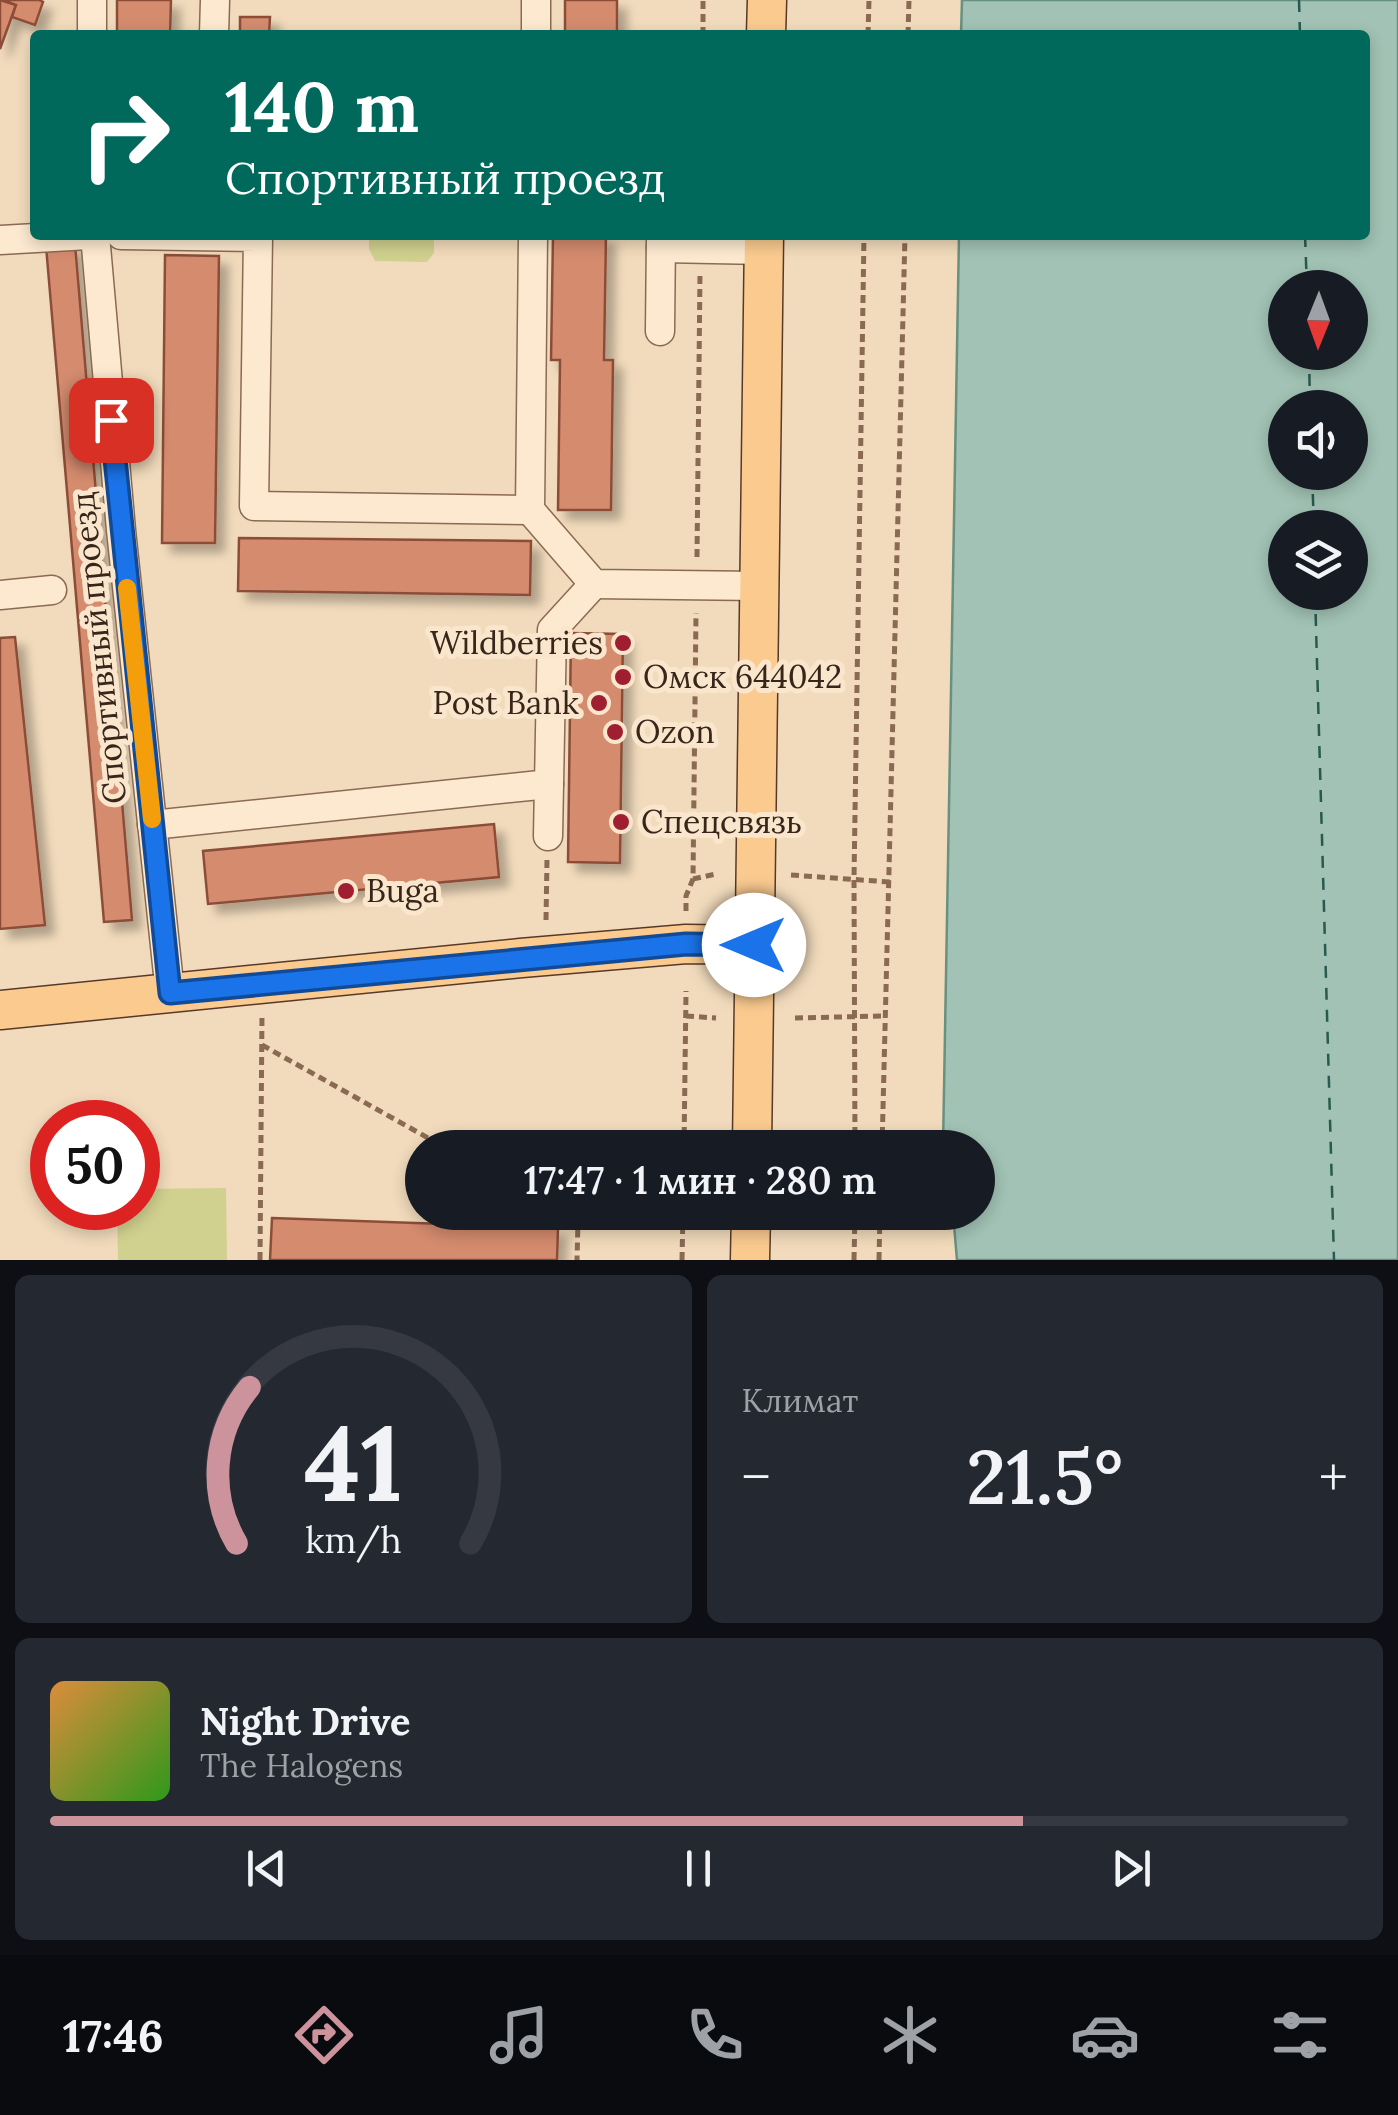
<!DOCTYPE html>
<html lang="ru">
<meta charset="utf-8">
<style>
body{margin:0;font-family:Lora,serif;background:#242831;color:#f1f3f6;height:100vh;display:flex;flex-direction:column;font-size:38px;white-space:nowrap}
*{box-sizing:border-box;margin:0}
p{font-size:32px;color:#9ea1a6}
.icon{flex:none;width:55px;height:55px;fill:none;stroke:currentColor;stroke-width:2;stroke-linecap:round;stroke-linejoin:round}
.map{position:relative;height:1260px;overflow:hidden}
.drawer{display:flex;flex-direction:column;gap:15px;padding:15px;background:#0d0f14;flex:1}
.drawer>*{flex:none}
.guide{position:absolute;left:30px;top:30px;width:1340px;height:210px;border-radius:10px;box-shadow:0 5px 15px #0003;background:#00695c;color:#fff;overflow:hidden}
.needle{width:65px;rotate:181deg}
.tools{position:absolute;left:1268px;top:270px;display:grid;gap:20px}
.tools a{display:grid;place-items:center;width:100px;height:100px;border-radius:50%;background:#171b24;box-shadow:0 5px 15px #0003;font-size:50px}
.speed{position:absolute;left:30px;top:1100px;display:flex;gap:20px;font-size:50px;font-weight:700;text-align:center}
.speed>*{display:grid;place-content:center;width:130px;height:130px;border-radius:50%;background:#171b24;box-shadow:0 5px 15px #0003;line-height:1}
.speed .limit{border:15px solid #d22;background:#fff;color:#111}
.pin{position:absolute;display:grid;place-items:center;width:85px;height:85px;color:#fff;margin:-42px;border-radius:20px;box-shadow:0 5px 15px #0006}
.me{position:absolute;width:110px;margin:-55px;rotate:270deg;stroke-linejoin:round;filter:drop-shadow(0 0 8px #0008)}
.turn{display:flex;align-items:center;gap:35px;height:210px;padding:0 30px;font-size:45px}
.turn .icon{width:130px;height:130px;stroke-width:2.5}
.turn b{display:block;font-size:70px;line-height:85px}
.big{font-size:75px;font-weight:600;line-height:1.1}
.drawer .card{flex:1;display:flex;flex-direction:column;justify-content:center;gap:15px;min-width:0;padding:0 35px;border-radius:15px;background:#242831}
.drawer .dial{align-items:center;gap:0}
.dial svg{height:260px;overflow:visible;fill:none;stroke:#363941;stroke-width:7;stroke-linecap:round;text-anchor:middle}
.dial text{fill:#f1f3f6;stroke:none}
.song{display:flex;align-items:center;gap:30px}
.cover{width:120px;height:120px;border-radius:15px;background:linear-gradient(135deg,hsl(30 70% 55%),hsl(110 70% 35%))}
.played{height:10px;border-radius:5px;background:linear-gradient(90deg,#cc939d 75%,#363941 75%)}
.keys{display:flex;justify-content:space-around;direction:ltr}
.heat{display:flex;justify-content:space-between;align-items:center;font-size:55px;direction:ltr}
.drawer .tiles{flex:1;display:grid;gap:15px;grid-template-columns:1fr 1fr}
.card:last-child{grid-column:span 2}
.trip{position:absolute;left:405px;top:1130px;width:590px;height:100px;border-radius:50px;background:#171b24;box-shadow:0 5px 15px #0003;font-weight:600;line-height:100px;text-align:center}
.dock{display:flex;height:160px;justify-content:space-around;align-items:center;background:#090b0e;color:#9ea1a6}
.dock .icon{width:70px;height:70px}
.dock .active{color:#cc939d}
.dock b{font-size:45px;color:#f1f3f6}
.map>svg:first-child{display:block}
.green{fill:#d0d08f}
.water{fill:#a1c2b4;stroke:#679181;stroke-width:2.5;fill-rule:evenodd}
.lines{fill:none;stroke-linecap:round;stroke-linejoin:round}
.ferry{stroke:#285a50;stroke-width:2.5;stroke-dasharray:12 10;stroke-linecap:butt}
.building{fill:#d48b6e;stroke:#8c4e38;stroke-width:2.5;filter:url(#shadow)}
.minor-casing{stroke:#8b6a54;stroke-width:31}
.major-casing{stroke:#583929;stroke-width:41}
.path{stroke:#8b6a54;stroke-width:5;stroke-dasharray:8 5;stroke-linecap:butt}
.minor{stroke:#fce9d0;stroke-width:28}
.major{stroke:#faca8f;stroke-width:38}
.route-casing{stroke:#114b97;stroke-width:25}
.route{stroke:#1a73e8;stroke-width:18}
.slow{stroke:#f59e0b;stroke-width:18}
.poi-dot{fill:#9f1e30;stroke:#f9e6cc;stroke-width:4}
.labels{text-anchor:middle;stroke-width:10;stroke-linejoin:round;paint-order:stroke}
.poi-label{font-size:32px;fill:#39251a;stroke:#f9e6cc;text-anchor:start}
.street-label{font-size:32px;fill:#39251a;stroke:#f9e6cc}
</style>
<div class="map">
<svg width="1398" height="1260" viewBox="0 0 1398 1260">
<defs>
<filter id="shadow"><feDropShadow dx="9" dy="9" stdDeviation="5" flood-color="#0004"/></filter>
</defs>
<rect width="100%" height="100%" fill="#f2dbbc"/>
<g class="green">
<path d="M 369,235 L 434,235 L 434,253 L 427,262 L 375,261 L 369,249 Z"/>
<path d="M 226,1188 L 227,1260 L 118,1260 L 117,1208 L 138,1208 L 138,1189 Z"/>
</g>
<path class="water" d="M 962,0 L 1398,0 L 1398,1260 L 957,1260 L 953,1213 L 978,1212 L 978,1148 L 943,1147 L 959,235 L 1365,235 L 1365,35 L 961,35 ZM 1285,288 L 1350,288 L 1350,352 L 1285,352 ZM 1285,408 L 1350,408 L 1350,472 L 1285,472 ZM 1285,528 L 1350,528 L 1350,592 L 1285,592 Z"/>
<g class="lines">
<g class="ferry">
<path d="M 1299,0 L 1300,35"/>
<path d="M 1305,235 L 1307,288"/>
<path d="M 1309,352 L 1310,408"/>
<path d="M 1312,472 L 1314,528"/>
<path d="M 1315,592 L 1334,1260"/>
</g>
</g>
<g class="building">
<path d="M 0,0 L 16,5 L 0,49 Z"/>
<path d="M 3,0 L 39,0 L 43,2 L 35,25 L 12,17 L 16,5 Z"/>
<path d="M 117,0 L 171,0 L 170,35 L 117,35 Z"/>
<rect x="565" y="0" width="52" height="35"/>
<path d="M 240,17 L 270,17 L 269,35 L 240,35 Z"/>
<path d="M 553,235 L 606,235 L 604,360 L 613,360 L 611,510 L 558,510 L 560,360 L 551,360 Z"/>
<path d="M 75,244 L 132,920 L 104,922 L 46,246 Z"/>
<path d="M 165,255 L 219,256 L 215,543 L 162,543 Z"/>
<path d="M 239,538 L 531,541 L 530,595 L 238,591 Z"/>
<path d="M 571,633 L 623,634 L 620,863 L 568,862 Z"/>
<path d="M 15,637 L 45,925 L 0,929 L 0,638 Z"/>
<path d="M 494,824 L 499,877 L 208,904 L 203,851 Z"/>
<path d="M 272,1218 L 558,1228 L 557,1260 L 270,1260 Z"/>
</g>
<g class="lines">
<g class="minor-casing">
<g id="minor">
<path d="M 92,0 L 92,35"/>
<path d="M 214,35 L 215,0"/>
<path d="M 536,35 L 536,0"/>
<path d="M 95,235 L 121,530 L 170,993"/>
<path d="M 121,235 L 258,237 L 254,506 L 530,510"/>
<path d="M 533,235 L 530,510 L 594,584 L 758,586"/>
<path d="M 0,240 L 89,235"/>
<path d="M 661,248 L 764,250"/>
<path d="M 660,331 L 661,235"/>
<path d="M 0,595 L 52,590"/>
<path d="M 152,825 L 549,784 L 552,630 L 594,584"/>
<path d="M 548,836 L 549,784"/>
</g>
</g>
<g class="major-casing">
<g id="major">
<path d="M 766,35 L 767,0"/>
<path d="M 0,1010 L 521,958 L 686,944 L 754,945"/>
<path d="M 752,1148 L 764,235"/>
<path d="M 750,1260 L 751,1212"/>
</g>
</g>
<g class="path">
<path d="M 703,35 L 703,0"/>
<path d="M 868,35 L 869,0"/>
<path d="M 908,35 L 909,0"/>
<path d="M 697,557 L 700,273"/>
<path d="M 791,875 L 890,882"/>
<path d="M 693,879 L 716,874"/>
<path d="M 686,911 L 686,896 L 693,879 L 696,613"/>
<path d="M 546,920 L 547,859"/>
<path d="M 686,1016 L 716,1018"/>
<path d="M 795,1018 L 884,1016"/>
<path d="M 262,1045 L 446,1148"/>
<path d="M 684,1148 L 686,991"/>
<path d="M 855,1148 L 854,878 L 864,235"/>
<path d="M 882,1148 L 905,235"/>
<path d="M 563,1212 L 578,1221 L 577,1260"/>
<path d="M 260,1260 L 262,1013"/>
<path d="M 682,1260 L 683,1212"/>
<path d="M 854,1260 L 855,1212"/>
<path d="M 879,1260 L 880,1212"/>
</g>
<use href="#minor" class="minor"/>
<use href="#major" class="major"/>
</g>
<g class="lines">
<g class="route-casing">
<path id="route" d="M 111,420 L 170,993 L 686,944 L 754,945"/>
</g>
<use href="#route" class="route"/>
<path class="slow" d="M 127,588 L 152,819"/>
</g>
<g class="poi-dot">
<circle cx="623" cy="643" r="10"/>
<circle cx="623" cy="677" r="10"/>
<circle cx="599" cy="703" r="10"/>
<circle cx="615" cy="732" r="10"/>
<circle cx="621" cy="822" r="10"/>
<circle cx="346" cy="891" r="10"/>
</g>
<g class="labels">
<g class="poi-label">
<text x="603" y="654" text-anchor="end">Wildberries</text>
<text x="643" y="688">Омск 644042</text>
<text x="579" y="714" text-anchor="end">Post Bank</text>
<text x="635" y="743">Ozon</text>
<text x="641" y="833">Спецсвязь</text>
<text x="366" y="902">Buga</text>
</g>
<g class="street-label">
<text transform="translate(99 648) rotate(-96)" y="11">Спортивный проезд</text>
</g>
</g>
</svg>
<div class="tools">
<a><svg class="needle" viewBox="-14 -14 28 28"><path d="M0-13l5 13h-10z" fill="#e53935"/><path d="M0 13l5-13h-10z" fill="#9ea1a6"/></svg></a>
<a><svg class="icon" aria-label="sound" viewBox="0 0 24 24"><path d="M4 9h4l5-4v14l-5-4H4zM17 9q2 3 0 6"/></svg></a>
<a><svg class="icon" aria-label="layers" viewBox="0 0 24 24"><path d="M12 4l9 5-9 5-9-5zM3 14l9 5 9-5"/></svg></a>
</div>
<div class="speed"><div class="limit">50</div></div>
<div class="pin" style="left:111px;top:420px;background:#d93025"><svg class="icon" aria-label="arrive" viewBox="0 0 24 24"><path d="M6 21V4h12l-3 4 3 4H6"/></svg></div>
<svg class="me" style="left:754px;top:945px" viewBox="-20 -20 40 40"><circle r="19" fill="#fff"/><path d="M0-13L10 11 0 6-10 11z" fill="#1a73e8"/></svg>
<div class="trip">17:47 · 1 мин · 280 m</div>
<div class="guide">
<div class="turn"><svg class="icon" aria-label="right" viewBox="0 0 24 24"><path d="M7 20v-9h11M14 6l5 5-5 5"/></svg><div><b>140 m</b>Спортивный проезд</div></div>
</div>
</div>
<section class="drawer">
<div class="tiles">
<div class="card dial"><svg viewBox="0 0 100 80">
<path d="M14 69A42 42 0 1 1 86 69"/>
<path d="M14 69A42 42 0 0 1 18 21" stroke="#cc939d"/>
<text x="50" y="56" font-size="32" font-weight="700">41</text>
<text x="50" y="72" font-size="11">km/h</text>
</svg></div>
<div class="card"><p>Климат</p>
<div class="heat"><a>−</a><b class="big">21.5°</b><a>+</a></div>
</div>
<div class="card">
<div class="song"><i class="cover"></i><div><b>Night Drive</b><p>The Halogens</p></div></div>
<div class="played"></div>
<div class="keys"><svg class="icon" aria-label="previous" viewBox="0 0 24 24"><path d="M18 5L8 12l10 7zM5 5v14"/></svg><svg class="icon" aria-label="pause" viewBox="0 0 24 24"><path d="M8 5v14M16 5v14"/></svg><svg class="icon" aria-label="next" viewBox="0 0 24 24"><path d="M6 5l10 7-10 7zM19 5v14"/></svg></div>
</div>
</div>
</section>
<nav class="dock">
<b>17:46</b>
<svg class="icon active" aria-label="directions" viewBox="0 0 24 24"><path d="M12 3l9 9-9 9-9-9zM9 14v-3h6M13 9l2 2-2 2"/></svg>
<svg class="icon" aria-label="music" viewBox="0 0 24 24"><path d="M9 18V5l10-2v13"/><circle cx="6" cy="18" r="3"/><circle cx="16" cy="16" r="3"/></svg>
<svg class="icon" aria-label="phone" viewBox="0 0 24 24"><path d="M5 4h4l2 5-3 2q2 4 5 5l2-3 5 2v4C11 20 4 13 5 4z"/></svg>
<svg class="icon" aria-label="climate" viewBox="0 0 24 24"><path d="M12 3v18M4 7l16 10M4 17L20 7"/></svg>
<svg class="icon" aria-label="car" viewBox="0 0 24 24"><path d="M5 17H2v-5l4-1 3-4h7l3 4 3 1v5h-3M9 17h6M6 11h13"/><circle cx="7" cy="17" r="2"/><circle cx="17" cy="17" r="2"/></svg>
<svg class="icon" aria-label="filters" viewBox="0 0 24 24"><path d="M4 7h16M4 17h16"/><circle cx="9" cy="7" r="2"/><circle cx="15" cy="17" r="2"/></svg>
</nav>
